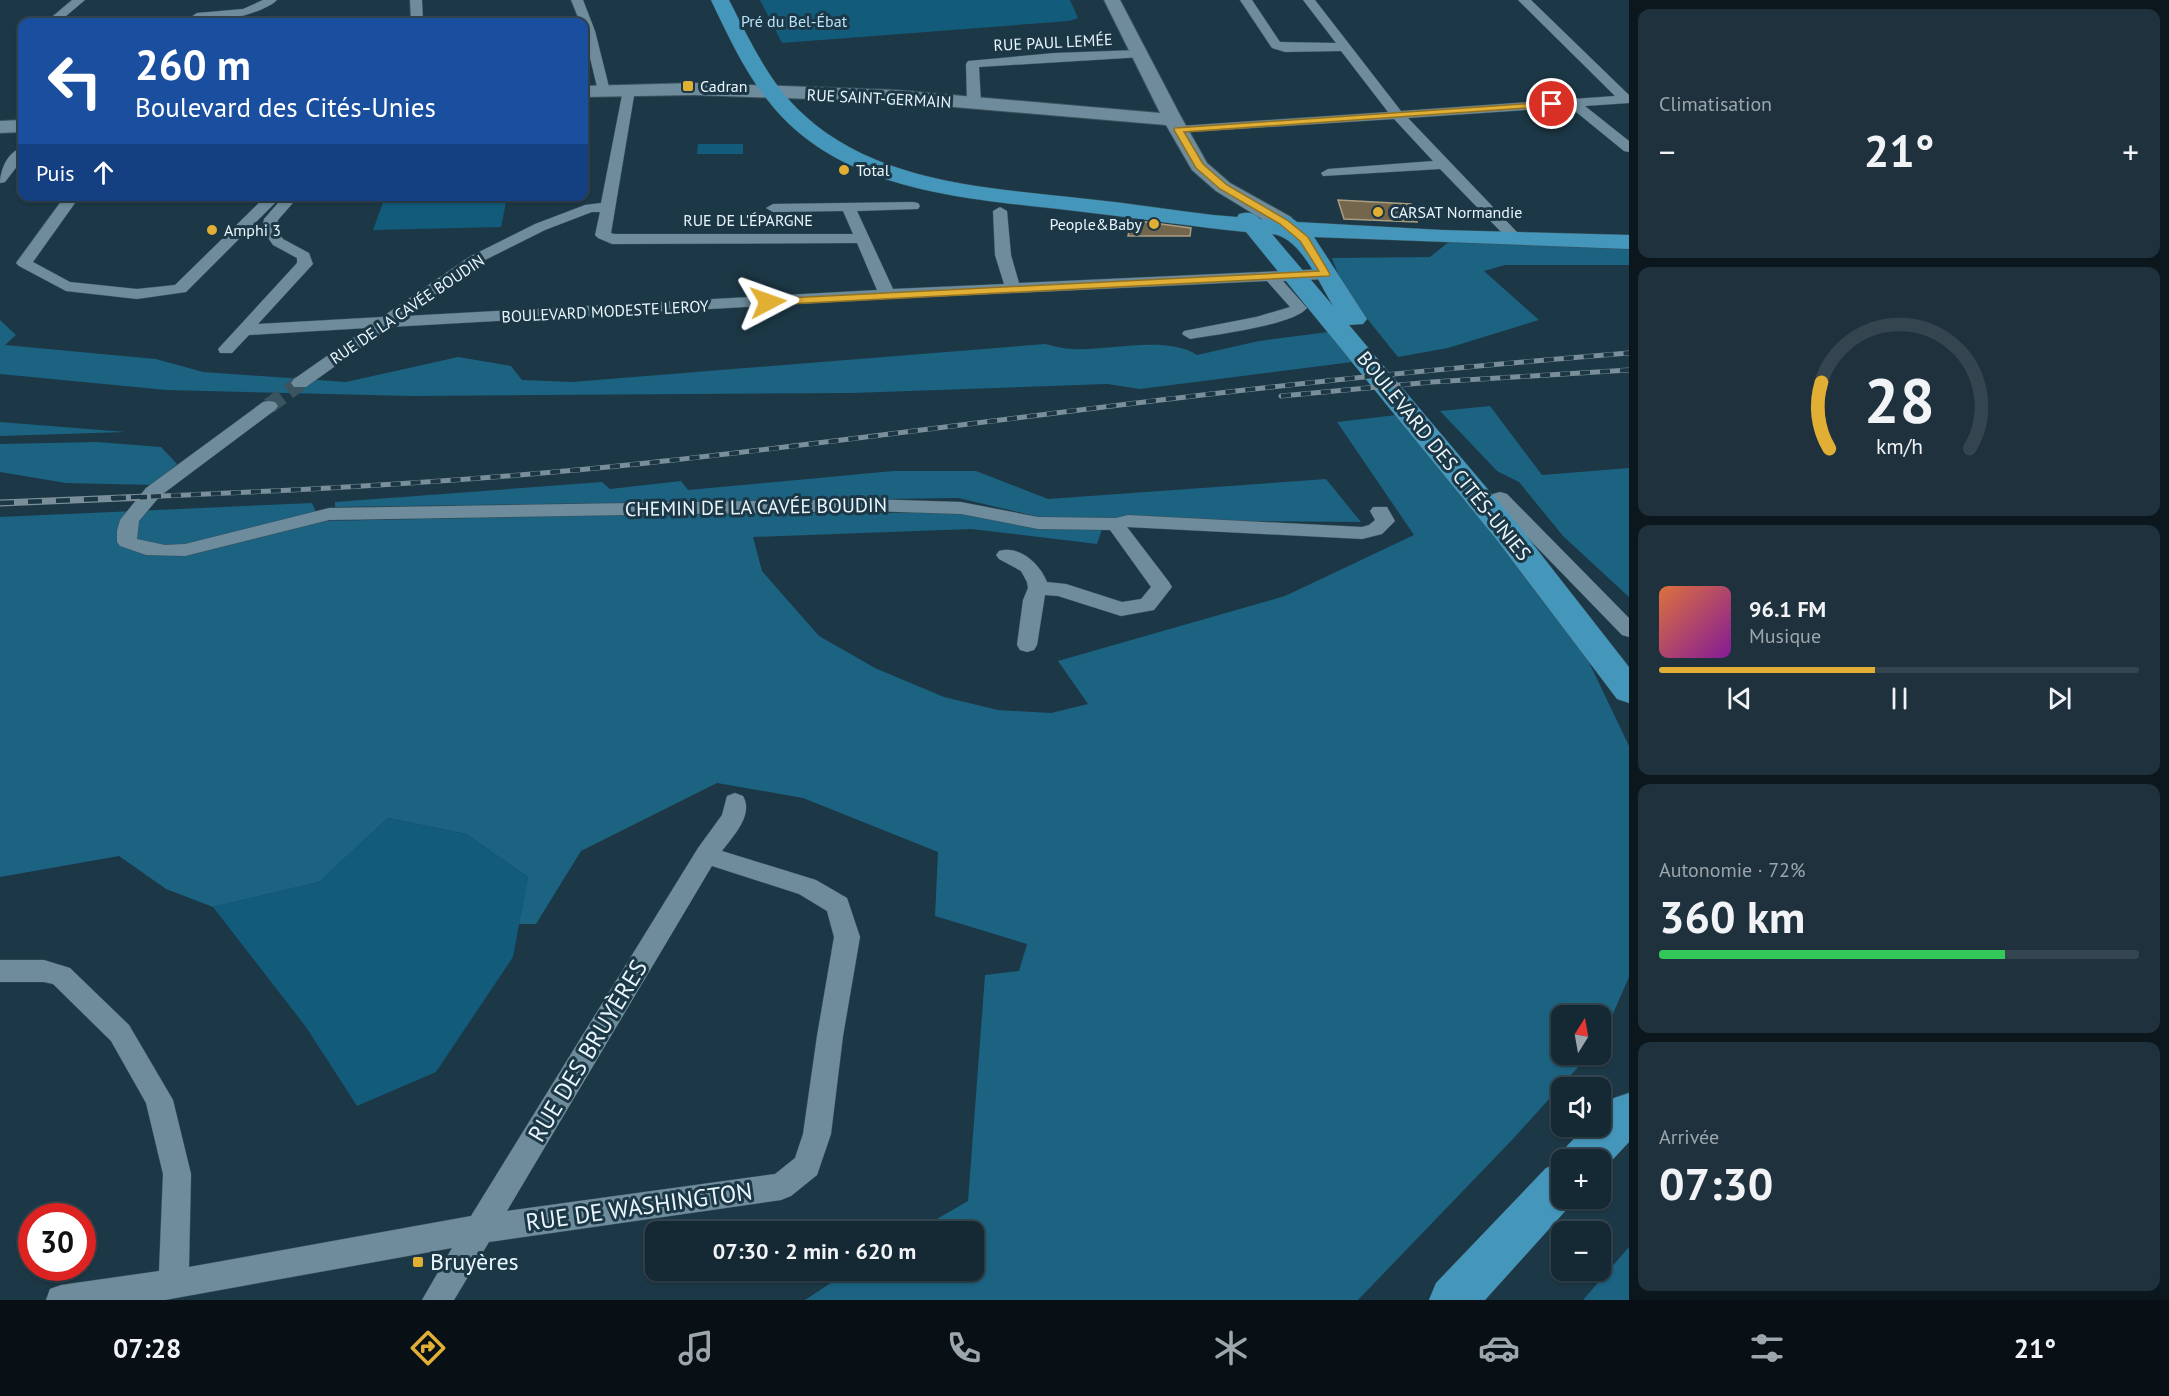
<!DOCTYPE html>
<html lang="fr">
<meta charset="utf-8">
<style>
body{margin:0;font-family:"PT Sans",sans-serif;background:#1e313c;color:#f1f3f6;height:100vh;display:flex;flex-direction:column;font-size:22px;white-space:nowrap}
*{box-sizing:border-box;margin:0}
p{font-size:20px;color:#9da6ac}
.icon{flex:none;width:33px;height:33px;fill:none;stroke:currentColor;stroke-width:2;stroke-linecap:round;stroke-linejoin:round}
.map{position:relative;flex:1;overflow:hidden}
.details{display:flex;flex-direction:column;gap:9px;padding:9px;background:#0c171d;width:540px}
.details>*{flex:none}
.guide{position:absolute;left:18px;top:18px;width:570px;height:183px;border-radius:12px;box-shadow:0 2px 4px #0004,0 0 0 2px #34454f;background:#1a4fa0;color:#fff;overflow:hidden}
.needle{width:39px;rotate:11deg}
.tools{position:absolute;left:1551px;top:1005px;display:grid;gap:12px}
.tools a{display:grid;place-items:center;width:60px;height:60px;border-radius:12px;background:#152934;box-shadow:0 2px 4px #0004,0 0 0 2px #34454f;font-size:30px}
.speed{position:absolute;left:18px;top:1203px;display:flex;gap:12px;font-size:30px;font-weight:700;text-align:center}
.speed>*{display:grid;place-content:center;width:78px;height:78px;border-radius:50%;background:#152934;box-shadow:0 2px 4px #0004,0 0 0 2px #34454f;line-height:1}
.speed .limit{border:9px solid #d22;background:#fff;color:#111}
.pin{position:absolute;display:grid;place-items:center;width:51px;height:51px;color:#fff;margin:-26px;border:3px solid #fff;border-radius:50%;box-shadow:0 2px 6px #0007}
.me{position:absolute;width:66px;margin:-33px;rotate:86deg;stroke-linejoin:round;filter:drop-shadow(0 0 4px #0008)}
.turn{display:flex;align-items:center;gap:21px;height:126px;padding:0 18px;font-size:27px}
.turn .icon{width:78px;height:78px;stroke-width:2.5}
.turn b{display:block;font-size:42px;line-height:51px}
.then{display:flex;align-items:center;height:57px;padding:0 18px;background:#0003;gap:12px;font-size:22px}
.big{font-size:45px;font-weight:800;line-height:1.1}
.details .tile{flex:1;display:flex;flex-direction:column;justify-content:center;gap:9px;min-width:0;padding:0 21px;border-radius:12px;background:#1e313c}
.details .dial{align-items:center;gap:0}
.dial svg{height:156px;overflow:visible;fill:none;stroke:#34454f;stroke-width:7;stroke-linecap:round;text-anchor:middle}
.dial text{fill:#f1f3f6;stroke:none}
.song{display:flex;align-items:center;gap:18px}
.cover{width:72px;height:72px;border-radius:9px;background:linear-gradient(135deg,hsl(20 70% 55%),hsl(290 70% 35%))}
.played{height:6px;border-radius:3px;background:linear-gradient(90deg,#e1af34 45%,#34454f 45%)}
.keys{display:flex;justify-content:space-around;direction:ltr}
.heat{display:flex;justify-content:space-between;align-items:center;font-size:33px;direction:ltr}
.charge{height:9px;border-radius:4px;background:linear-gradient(90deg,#34c759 72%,#34454f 0)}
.trip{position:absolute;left:645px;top:1221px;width:339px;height:60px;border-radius:12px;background:#152934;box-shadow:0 2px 4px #0004,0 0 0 2px #34454f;font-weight:800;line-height:60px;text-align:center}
.dock{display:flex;height:96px;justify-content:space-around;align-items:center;background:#081015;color:#9da6ac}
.dock .icon{width:42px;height:42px}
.dock .selected{color:#e1af34}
.dock b{font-size:27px;color:#f1f3f6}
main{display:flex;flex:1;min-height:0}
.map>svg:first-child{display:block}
.green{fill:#135b7a}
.forest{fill:#1c6281}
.building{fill:#73664c;stroke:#aa9d82;stroke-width:1.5}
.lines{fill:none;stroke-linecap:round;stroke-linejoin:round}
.street-tunnel{stroke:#3b5461;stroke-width:16;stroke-dasharray:16 8;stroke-linecap:butt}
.street-casing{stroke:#3a525d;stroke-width:1}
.secondary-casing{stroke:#3a525d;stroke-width:2}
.primary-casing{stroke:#3a525d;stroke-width:1}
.street{fill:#6e8c9c;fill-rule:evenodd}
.secondary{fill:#6e8c9c;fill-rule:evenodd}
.primary{fill:#4496ba;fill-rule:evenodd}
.rail-far1-casing{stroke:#7a8f99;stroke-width:5}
.rail-casing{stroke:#7a8f99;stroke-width:7}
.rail-far1{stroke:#1c3745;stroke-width:4;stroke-dasharray:10;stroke-linecap:butt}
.rail{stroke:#1c3745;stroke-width:4.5;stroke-dasharray:14;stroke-linecap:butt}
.route{fill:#e1af34;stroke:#927222;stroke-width:1.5}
.poi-dot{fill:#e1af34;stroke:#1c3745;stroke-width:2}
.labels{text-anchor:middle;stroke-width:6;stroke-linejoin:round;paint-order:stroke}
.far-park-label{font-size:16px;fill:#b9e3f9;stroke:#1c3745}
.far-street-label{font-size:16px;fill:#e9f6fd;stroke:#1c3745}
.far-poi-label{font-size:16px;fill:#e9f6fd;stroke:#1c3745;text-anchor:start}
.street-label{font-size:20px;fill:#e9f6fd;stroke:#1c3745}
.near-street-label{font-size:24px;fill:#e9f6fd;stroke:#1c3745}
.near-poi-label{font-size:24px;fill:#e9f6fd;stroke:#1c3745;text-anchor:start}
</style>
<main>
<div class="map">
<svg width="1629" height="1300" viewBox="0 0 1629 1300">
<rect width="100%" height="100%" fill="#1c3745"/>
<g class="green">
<path d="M 760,0 L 1070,0 L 1078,18 L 1069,21 L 782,43 Z"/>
<path d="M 698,144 L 743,144 L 743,154 L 697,154 Z"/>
<path d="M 385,197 L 385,196 L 507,197 L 501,227 L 373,230 Z"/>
<path d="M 388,818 L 466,834 L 528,877 L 513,957 L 436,1072 L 357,1106 L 306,1027 L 213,907 L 319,882 Z"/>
</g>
<g class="forest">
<path d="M 1451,240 L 1629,245 L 1629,265 L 1505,265 L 1484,271 L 1539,320 L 1448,348 L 1398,357 L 1344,290 L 1332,258 L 1430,257 Z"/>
<path d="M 0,320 L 16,335 L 5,345 L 156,359 L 203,372 L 346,382 L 458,357 L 511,366 L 522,380 L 572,382 L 1045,344 C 1054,346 1064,349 1073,349 C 1107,351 1167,335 1197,355 L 1259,341 L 1328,332 L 1352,362 L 1140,389 L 1107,384 L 852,393 L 413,396 L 166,390 L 0,374 Z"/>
<path d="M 1490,406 L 1542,475 L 1629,468 L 1629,597 L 1563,536 L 1519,482 L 1497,471 L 1440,411 Z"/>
<path d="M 1396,415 L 1576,635 L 1629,746 L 1629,977 L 1601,1041 L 1600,1016 L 1562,1016 L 1562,1054 L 1589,1055 L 1512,1140 L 1358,1300 L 805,1300 L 849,1271 L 974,1270 L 974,1232 L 916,1231 L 968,1201 L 985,975 L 1019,971 L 1027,944 L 935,916 L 938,852 L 803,798 L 717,783 L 581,851 L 536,924 L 519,924 L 528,877 L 466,834 L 388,818 L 319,882 L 213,907 L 166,889 L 119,856 L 0,877 L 0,517 L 312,503 L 320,521 L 724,513 L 962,513 L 1031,528 L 1102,529 L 1097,544 L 971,529 L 753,537 L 762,571 L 819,636 L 875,668 L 944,697 L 998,710 L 1051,713 L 1088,704 L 1058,661 L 1285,596 L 1414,535 L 1337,422 Z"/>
<path d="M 0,422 L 126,432 L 0,436 Z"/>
<path d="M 97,442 L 161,447 L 177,464 L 153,485 L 66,483 L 0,472 L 0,444 Z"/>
<path d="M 893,471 L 976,471 L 1048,499 L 1326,479 L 1361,522 L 1048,519 L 958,498 L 335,507 L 335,502 L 602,482 L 610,489 L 681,481 L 688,490 Z"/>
<path d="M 1629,1247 L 1629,1300 L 1583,1300 Z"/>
</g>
<g class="building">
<path d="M 1338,200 L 1411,204 L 1417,222 L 1344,219 Z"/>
<path d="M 1131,220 L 1191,228 L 1190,236 L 1128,236 Z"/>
</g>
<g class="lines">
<path class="street-tunnel" d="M 269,406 L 300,383"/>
<g class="street-casing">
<g id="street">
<path d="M 72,0 L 85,0 L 59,22 L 46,22 Z"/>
<path d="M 263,0 L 277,0 C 265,13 205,29 191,17 L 197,13 L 243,9 Z"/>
<path d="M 410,0 L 422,0 L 423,22 L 411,22 Z"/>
<path d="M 571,0 L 583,0 L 595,31 L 610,91 L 609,94 L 599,94 L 598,91 L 584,33 L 584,22 L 580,22 Z"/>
<path d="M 1240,0 L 1252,0 L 1280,42 L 1336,43 L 1303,0 L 1315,0 L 1401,111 L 1615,96 L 1518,0 L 1531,0 L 1629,95 L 1629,103 L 1585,106 L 1629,141 L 1629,152 L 1624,151 L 1570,107 L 1408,118 L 1516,231 L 1519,234 L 1511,239 L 1506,237 L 1440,169 L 1323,176 L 1321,173 L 1328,169 L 1433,161 L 1394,119 L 1174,133 L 1172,130 L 1174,127 L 1179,126 L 1388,112 L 1341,51 L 1285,52 L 1272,48 Z"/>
<path d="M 1139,50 L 1145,54 L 1143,57 L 979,67 L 981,103 L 974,107 L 967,103 L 966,64 L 968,61 L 1055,53 Z"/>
<path d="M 629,86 L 635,90 L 611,233 L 614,234 L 853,234 L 843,211 L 773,212 L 766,208 L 773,204 L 913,202 L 918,203 L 920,206 L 918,209 L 857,211 L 893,289 L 1004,284 L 995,255 L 993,211 L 1000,207 L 1007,211 L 1011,255 L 1019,283 L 1325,269 L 1333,274 L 1325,279 L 1283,281 L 1307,308 C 1294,325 1214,335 1190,339 L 1182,334 L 1184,331 L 1256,317 L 1290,307 L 1267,281 L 887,299 L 390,327 L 306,387 L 294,387 L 291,383 L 294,379 L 367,328 L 249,335 L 232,353 L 220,353 L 218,349 L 297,263 L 297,258 L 273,245 L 262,229 L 264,219 L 284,196 L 299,196 L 278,220 L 276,229 L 283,239 L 309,253 L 313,264 L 258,324 L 382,317 L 469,257 L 535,224 L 585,205 L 601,203 L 623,90 ZM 592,212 L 600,212 L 595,235 L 598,238 L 612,244 L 857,243 L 877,290 L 405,316 L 479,263 L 545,230 Z"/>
<path d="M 22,148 L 22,160 L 5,182 L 0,183 C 0,170 8,151 22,148 Z"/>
<path d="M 65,196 L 80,196 L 33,262 L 70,282 L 137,289 L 175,285 L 266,196 L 282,196 L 186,292 L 137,299 L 66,291 L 19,266 L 16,263 Z"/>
<path d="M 269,401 L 275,402 L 278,406 L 275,410 L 160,496 L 139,521 L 137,539 L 165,545 L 185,544 L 329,508 L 868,499 L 961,502 L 1038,517 L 1116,518 L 1128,515 L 1362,527 L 1369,525 L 1375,520 L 1370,511 L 1373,507 L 1387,507 L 1395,521 L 1382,534 L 1362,539 L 1127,527 L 1169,582 L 1172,587 L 1154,610 L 1121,616 L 1058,596 L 1045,595 L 1037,645 L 1034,650 L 1027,652 L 1020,650 L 1017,645 L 1023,600 L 1028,588 L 1027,582 L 1021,571 L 999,559 L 996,555 L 999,551 C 1020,545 1040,564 1047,582 L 1066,584 L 1122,602 L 1141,599 L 1151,587 L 1110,530 L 1038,529 L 961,514 L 868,511 L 329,520 L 185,556 L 146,555 L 120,546 L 117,542 L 117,531 L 120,520 L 146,488 L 263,402 Z"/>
<path d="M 1500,492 L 1507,494 L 1629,618 L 1629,637 L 1622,635 L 1493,502 L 1491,498 L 1493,494 Z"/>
<path d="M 735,793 L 743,796 C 754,815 733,836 722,851 L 816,880 L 847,898 L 860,937 L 843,1036 L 831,1134 L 817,1175 L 791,1196 L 781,1200 L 489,1242 L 454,1300 L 422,1300 L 452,1248 L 165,1300 L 46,1300 L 50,1289 L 61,1285 L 159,1271 L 163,1174 L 146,1103 L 111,1041 L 53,984 L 44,982 L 0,982 L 0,960 L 44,960 L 70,968 L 129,1025 L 173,1100 L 191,1174 L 189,1267 L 471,1216 L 698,848 L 722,815 L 727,796 ZM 712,866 L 799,894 L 827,911 L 834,937 L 817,1036 L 803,1134 L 795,1158 L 775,1174 L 507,1211 Z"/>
</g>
</g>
<g class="secondary-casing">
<g id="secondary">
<path d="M 1104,0 L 1120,0 L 1180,115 L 1207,163 L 1230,183 L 1291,217 L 1294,222 L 1291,227 L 1283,228 L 1275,227 L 1216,191 L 1192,170 L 1166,125 L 895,102 L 694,95 L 584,97 L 584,86 L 694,83 L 895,90 L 1160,113 Z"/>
<path d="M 22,120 L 22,132 L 0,133 L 0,121 Z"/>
</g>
</g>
<g class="primary-casing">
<g id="primary">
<path d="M 711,0 L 729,0 C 750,41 769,83 803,114 C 878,184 991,188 1087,199 C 1129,203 1171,210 1213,215 L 1237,217 L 1239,214 C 1248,212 1253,212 1260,219 L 1272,220 L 1275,217 C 1284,215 1290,216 1297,222 L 1442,230 L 1629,235 L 1629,249 L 1314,237 L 1367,319 L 1363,324 L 1349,325 L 1518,525 L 1629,667 L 1629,703 L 1617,699 L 1496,539 L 1246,232 C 1194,227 1143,219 1092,213 C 991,200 866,198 788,123 C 752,88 732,44 711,0 ZM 1272,234 C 1301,237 1319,284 1334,307 Z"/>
<path d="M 1629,1093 L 1629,1142 L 1600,1173 L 1600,1160 L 1562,1160 L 1562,1162 L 1561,1160 L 1567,1146 L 1586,1126 L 1600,1126 L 1600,1112 L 1614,1098 Z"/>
<path d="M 1562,1162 L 1562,1198 L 1577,1198 L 1485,1300 L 1429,1300 L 1436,1283 L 1546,1168 Z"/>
</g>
</g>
<use href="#street" class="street"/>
<use href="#secondary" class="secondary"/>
<use href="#primary" class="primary"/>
<g class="rail-far1-casing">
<g id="rail-far1">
<path d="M 1281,396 L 1432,382 L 1629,370"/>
<path d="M 111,498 C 290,491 469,482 647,463 C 852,441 1057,411 1263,388 C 1385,374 1507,363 1629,353"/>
</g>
</g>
<g class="rail-casing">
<path id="rail" d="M 0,503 L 147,497"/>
</g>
<use href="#rail-far1" class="rail-far1"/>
<use href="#rail" class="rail"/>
</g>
<path class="route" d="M 1552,102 L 1555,102 L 1555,106 L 1184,132 L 1203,164 L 1227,185 L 1287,220 L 1308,237 L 1330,274 L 1329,276 L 768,305 L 763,302 L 768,299 L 1319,271 L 1300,241 L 1280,224 L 1220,189 L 1196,168 L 1174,130 L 1175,128 Z"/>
<g class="poi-dot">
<rect x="682" y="80" width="12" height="12" rx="3"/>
<circle cx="844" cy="170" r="6"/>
<circle cx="1378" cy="212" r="6"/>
<circle cx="1154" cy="224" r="6"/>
<circle cx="212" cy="230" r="6"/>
<rect x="412" y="1256" width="12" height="12" rx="3"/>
</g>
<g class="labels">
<g class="far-park-label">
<text x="794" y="27">Pré du Bel-Ébat</text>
</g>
<g class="far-street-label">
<text transform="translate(1053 42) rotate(-3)" y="6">RUE PAUL LEMÉE</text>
<text transform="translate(879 98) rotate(3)" y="6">RUE SAINT-GERMAIN</text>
<text x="748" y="226">RUE DE L'ÉPARGNE</text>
<text transform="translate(407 309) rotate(-34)" y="6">RUE DE LA CAVÉE BOUDIN</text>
<text transform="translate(605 311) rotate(-3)" y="6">BOULEVARD MODESTE LEROY</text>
</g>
<g class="far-poi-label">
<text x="700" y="92">Cadran</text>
<text x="856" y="176">Total</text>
<text x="1390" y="218">CARSAT Normandie</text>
<text x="1142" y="230" text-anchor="end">People&amp;Baby</text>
<text x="224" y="236">Amphi 3</text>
</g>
<g class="street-label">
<text transform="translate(1444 456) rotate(51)" y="7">BOULEVARD DES CITÉS-UNIES</text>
<text transform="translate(756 507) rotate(-1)" y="7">CHEMIN DE LA CAVÉE BOUDIN</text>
</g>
<g class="near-street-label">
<text transform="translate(588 1051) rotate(-59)" y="8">RUE DES BRUYÈRES</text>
<text transform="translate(639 1207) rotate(-8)" y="8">RUE DE WASHINGTON</text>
</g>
<g class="near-poi-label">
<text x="430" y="1270">Bruyères</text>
</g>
</g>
</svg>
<div class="tools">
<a><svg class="needle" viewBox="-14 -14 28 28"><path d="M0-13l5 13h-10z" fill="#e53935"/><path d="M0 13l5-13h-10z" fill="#9da6ac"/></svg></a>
<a><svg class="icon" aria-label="sound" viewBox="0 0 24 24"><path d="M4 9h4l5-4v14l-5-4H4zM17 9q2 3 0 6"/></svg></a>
<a>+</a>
<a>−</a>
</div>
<div class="speed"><div class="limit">30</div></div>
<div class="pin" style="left:1552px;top:104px;background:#d93025"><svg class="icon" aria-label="arrive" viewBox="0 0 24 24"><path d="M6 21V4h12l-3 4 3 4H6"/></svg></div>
<svg class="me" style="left:768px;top:302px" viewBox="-20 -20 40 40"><path d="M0-17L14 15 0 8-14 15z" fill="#e1af34" stroke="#fff" stroke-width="4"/></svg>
<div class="trip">07:30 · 2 min · 620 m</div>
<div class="guide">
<div class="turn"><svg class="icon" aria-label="left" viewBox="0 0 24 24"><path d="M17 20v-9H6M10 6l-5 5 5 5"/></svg><div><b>260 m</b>Boulevard des Cités-Unies</div></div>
<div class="then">Puis<svg class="icon" aria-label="ahead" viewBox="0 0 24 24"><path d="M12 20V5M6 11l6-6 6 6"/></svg></div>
</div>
</div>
<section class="details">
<div class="tile"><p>Climatisation</p>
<div class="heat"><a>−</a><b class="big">21°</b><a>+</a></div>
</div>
<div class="tile dial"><svg viewBox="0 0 100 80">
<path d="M14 69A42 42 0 1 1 86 69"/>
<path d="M14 69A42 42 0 0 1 10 35" stroke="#e1af34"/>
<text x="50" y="56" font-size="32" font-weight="700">28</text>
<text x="50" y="72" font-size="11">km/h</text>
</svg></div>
<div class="tile">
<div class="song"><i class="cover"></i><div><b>96.1 FM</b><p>Musique</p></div></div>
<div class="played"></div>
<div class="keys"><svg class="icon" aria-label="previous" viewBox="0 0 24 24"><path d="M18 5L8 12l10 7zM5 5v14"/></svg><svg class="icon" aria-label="pause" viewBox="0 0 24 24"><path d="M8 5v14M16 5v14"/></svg><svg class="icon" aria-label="next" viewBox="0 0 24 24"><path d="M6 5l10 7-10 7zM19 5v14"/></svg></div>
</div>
<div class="tile"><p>Autonomie · 72%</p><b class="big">360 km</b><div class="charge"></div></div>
<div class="tile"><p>Arrivée</p><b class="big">07:30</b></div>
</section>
</main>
<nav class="dock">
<b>07:28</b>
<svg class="icon selected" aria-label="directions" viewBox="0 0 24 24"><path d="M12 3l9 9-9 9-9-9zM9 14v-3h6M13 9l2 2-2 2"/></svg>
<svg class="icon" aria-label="music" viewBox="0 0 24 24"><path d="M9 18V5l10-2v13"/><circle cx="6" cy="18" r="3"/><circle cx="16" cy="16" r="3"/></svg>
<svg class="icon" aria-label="phone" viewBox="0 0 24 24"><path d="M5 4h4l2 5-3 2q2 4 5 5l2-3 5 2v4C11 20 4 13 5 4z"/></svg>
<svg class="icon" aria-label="climate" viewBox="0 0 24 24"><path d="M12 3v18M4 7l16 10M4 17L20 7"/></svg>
<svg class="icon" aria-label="car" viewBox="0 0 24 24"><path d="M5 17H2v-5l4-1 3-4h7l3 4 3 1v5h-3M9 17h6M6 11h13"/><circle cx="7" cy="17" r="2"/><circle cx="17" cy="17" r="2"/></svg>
<svg class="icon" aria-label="filters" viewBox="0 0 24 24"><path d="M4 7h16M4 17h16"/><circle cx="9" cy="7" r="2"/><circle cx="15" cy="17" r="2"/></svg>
<b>21°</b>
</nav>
